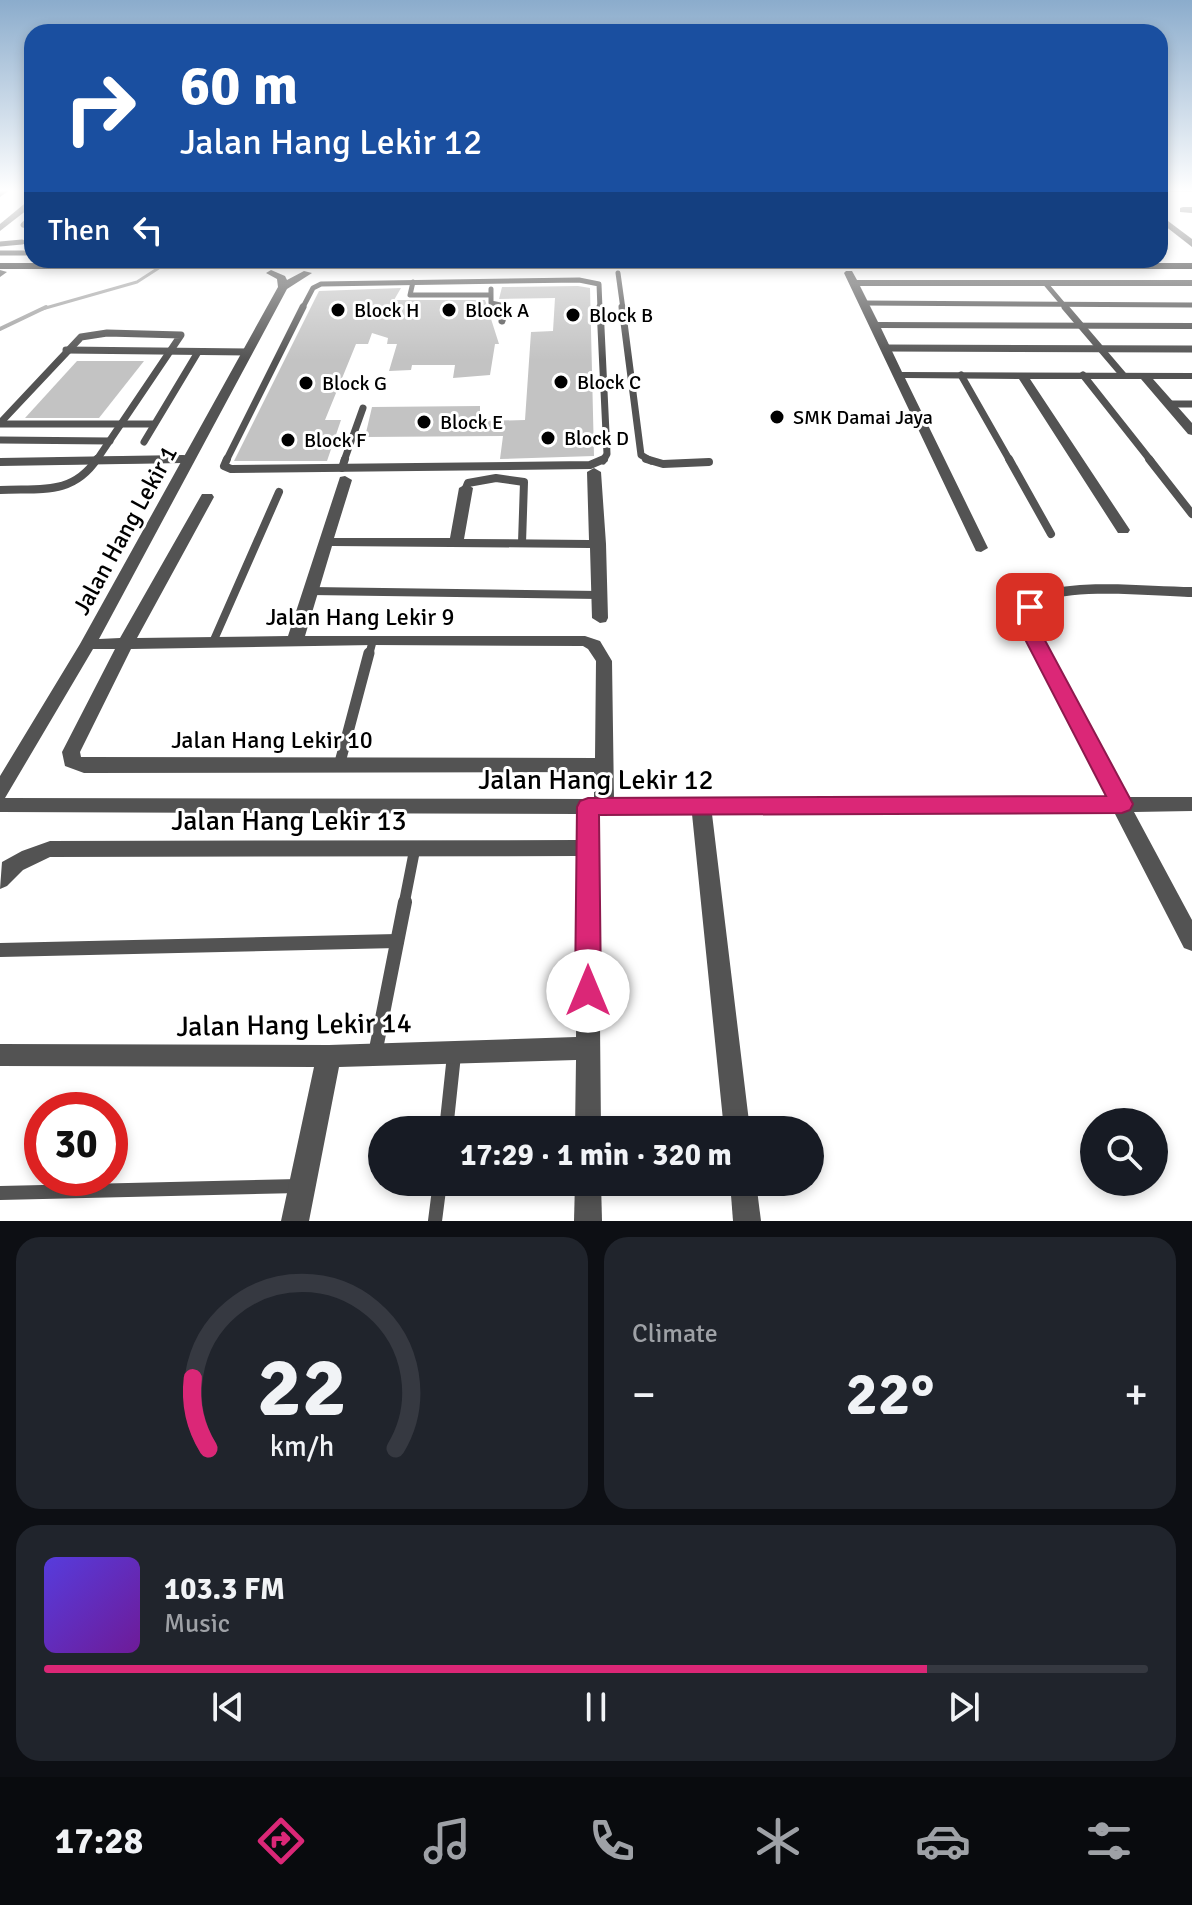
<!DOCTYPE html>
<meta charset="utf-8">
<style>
body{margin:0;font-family:Signika,sans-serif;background:#20242c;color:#f1f3f6;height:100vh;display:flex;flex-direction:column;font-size:30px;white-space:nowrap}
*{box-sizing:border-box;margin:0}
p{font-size:26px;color:#9ea1a6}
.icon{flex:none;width:44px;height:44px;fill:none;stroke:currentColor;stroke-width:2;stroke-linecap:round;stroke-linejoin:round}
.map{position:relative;height:1221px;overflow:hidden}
.panel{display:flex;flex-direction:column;gap:16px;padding:16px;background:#0d0f14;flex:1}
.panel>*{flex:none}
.guide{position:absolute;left:24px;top:24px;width:1144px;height:244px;border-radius:24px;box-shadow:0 4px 12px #0003;background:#1a4fa0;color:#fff;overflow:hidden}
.buttons{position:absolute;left:1080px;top:1108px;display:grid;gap:16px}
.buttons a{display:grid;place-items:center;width:88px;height:88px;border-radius:50%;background:#171b24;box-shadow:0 4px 12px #0003;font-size:40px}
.speed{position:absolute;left:24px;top:1092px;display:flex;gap:16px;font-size:40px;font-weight:700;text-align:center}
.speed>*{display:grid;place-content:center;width:104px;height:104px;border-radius:50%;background:#171b24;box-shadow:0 4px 12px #0003;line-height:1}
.speed .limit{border:12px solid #d22;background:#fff;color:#111}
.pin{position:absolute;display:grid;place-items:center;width:68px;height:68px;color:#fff;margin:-34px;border-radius:16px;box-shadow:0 4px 12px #0006}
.me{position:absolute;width:88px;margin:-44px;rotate:0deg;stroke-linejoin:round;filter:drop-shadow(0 0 6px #0008)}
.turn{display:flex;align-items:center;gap:28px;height:168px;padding:0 24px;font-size:36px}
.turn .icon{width:104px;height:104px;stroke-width:2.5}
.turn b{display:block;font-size:56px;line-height:68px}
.then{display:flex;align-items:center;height:76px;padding:0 24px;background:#0003;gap:16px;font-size:30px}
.big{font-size:60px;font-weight:700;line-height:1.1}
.panel .tile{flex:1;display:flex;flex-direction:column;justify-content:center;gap:12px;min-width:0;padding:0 28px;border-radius:24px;background:#20242c}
.panel .dial{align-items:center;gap:0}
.dial svg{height:208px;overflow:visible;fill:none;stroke:#363941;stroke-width:7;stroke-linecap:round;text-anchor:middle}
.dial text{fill:#f1f3f6;stroke:none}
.song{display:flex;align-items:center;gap:24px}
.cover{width:96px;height:96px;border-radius:12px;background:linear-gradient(135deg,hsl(250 70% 55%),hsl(280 70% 35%))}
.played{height:8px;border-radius:4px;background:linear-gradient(90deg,#db2777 80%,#363941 80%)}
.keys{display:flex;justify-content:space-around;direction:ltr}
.heat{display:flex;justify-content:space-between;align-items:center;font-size:44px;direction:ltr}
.panel .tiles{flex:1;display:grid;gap:16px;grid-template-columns:1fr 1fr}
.tile:last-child{grid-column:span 2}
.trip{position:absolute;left:368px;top:1116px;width:456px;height:80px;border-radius:40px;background:#171b24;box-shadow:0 4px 12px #0003;font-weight:700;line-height:80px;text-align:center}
.menu{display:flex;height:128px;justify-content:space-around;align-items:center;background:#090b0e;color:#9ea1a6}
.menu .icon{width:56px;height:56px}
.menu .on{color:#db2777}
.menu b{font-size:36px;color:#f1f3f6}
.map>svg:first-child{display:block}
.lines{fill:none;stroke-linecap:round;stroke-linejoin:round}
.stream-far1{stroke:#a1a1a1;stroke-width:3}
.stream{stroke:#a1a1a1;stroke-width:4}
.building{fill:#c3c3c3}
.lane-far4{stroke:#535353;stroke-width:5}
.lane-far3{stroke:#535353;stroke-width:7}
.lane-far2{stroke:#535353;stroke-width:8}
.lane-far1{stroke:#535353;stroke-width:11}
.lane{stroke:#535353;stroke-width:14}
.street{fill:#535353;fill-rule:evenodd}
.secondary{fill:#202020;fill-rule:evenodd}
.route{fill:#db2777;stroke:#8e194d;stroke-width:2}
.poi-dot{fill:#000;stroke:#fff;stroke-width:3}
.labels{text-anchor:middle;stroke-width:6;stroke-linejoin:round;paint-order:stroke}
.far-poi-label{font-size:20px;fill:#000;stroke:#fff;text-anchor:start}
.street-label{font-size:24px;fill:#000;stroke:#fff}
.near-street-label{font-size:28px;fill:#000;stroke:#fff}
</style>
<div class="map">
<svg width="1192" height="1221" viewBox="0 0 1192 1221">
<rect width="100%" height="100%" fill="#fff"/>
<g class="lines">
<path class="stream-far1" d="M 42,309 L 137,282 L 171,260"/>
<path class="stream" d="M 0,329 L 46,307"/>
</g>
<g class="building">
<path d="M 578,286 L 590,288 L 594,456 L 500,459 L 503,436 L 365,437 L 372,407 L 480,406 L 480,421 L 525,420 L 531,332 L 553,331 L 555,298 L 499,299 L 502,287 Z"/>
<path d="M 401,288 L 394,300 L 485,300 L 499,344 L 495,344 L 490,375 L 453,378 L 455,365 L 412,365 L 411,370 L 389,371 L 397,344 L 387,344 L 388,338 L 372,333 L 368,344 L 356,344 L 325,420 L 341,420 L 327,461 L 234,461 L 319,291 Z"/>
<path d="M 77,361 L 144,361 L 99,418 L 25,418 Z"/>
</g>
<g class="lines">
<g class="lane-far4">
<path d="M 0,194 L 7,189"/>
<path d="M 32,216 L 23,225 L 32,227"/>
<path d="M 0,244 L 22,242"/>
<path d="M 0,253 L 32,253"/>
<path d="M 618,273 L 623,309"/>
<path d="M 413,282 L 410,295 L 490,295"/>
<path d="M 1045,283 L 1067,309"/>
<path d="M 491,289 L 491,303 L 505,306 L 504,309"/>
<path d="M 864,303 L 1192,305"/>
<path d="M 302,309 L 313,288 L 321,284 L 579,280 L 599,284 L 600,309"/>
</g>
<g class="lane-far3">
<path d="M 600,307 L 607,454 L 603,461"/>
<path d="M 622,307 L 641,455 L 651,461"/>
<path d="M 1065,307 L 1123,375"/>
<path d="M 502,321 L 505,307"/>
<path d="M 885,348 L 1192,349"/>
<path d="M 66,350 L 248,352"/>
<path d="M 961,375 L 1010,461"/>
<path d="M 1083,375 L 1151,461"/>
<path d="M 1169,404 L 1192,404"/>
<path d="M 0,423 L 81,337 L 107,333 L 181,335 L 96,461"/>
<path d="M 0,424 L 154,424"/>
<path d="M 0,440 L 110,441"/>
<path d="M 144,442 L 198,352"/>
<path d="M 57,461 L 189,459"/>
<path d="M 226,461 L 303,307"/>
<path d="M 344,461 L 363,408"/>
</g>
<g class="lane-far2">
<path d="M 227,459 L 224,466 L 231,469 L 590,465 L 604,459"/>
<path d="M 646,459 L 663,464 L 709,462"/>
<path d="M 1009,459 L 1051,534"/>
<path d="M 1149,459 L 1192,514"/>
<path d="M 0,462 L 183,459"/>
<path d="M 342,468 L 345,459"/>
<path d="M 466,488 L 468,483 L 496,478 L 524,482 L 522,543"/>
<path d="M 0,490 C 40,488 72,496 97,459"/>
<path d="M 311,591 L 599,595"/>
<path d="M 213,642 L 279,492"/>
<path d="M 369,655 L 373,640"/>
</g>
<g class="lane-far1">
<path d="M 339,766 L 369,653"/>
<path d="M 404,904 L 415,848"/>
</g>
<g class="lane">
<path d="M 0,950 L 397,941"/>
<path d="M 375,1054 L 405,902"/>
<path d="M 446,1130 L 454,1055"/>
<path d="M 0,1193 L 299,1186"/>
<path d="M 435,1221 L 440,1182"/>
</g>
<g class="street">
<rect x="1160" y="189" width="32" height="3"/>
<path d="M 29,200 L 32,200 L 32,206 L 0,231 L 0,224 Z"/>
<path d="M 1183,207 L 1192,207 L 1192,213 L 1180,212 L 1180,208 Z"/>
<path d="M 1160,215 L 1192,239 L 1192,247 L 1160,222 Z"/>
<path d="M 0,270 L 7,272 L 0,277 Z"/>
<path d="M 271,270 L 285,276 L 287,280 L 304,271 L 312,273 L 287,289 L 99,639 L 120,638 L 202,494 L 212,494 L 214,497 L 137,638 L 288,636 L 340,477 L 345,476 L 352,480 L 334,538 L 450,538 L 459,488 L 466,484 L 473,488 L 464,539 L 589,540 L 587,472 L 594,468 L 601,472 L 606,544 L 608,618 L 606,622 L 600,623 L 592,618 L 590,548 L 332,546 L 305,636 L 585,636 L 600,641 L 612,661 L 614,799 L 1107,797 L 1016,620 C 1020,611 1025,600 1034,595 C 1068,577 1152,587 1192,587 L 1192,597 C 1158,596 1075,588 1047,601 C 1039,605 1036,612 1032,620 L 1127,797 L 1192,797 L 1192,811 L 1134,812 L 1192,920 L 1192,951 L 1184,948 L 1114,812 L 712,814 L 750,1130 L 724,1130 L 692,814 L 598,814 L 601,1130 L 575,1130 L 576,1060 L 339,1067 L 309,1221 L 281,1221 L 314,1067 L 0,1066 L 0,1044 L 329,1045 L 576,1037 L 578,856 L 50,857 L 23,870 L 7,886 L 0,889 L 2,862 L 22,851 L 50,841 L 578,840 L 578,814 L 0,812 L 0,776 L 80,644 L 278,287 L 277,279 L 266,273 ZM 373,645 L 583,646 L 588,649 L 596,661 L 595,758 L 81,757 L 80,752 L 131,649 ZM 93,649 L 115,649 L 62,752 L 65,766 L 84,773 L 594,772 L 594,799 L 5,798 Z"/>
<path d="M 846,271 L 852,271 L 857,280 L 1192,280 L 1192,286 L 860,286 L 878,322 L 1192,323 L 1192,329 L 881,328 L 902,372 L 1192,373 L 1192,379 L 1153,379 L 1192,423 L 1192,435 L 1188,434 L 1141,379 L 1030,379 L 1130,530 L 1128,533 L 1118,533 L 1019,379 L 905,378 L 988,548 L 981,552 L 976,551 L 844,273 Z"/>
<path d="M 575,1182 L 601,1182 L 602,1221 L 574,1221 Z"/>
<path d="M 730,1182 L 756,1182 L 761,1221 L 733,1221 Z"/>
</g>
<rect class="secondary" x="0" y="263" width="1192" height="6"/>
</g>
<linearGradient id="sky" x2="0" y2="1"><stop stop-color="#8baccc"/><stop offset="0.53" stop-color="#fff"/><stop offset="1" stop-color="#fff" stop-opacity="0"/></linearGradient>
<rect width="1192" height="360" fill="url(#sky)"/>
<path class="route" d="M 1030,601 L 1039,607 L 1034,620 L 1133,804 L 1130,810 L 1122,813 L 599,815 L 601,991 L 597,1000 L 588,1003 L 578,1000 L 575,991 L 577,807 L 580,801 L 588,798 L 1106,796 L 1015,620 L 1024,603 Z"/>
<g class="poi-dot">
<circle cx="338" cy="310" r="8"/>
<circle cx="449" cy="310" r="8"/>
<circle cx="573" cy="315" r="8"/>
<circle cx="561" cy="382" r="8"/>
<circle cx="306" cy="383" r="8"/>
<circle cx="777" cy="417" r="8"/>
<circle cx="424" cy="422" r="8"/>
<circle cx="548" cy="438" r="8"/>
<circle cx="288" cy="440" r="8"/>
</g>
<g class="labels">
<g class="far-poi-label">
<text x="354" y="317">Block H</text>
<text x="465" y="317">Block A</text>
<text x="589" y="322">Block B</text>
<text x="577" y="389">Block C</text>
<text x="322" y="390">Block G</text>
<text x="793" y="424">SMK Damai Jaya</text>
<text x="440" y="429">Block E</text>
<text x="564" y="445">Block D</text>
<text x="304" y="447">Block F</text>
</g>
<g class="street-label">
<text transform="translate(125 530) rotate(-61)" y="8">Jalan Hang Lekir 1</text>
<text x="360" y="625">Jalan Hang Lekir 9</text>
<text x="272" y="748">Jalan Hang Lekir 10</text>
</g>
<g class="near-street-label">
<text x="596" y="789">Jalan Hang Lekir 12</text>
<text x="289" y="830">Jalan Hang Lekir 13</text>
<text transform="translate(294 1024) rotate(-1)" y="10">Jalan Hang Lekir 14</text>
</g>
</g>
</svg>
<div class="buttons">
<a><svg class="icon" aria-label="search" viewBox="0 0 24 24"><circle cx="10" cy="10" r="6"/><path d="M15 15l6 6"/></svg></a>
</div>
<div class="speed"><div class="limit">30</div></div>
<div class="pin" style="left:1030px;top:607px;background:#d93025"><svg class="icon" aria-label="arrive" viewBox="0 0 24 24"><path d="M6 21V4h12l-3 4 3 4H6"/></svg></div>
<svg class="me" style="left:588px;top:991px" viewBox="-20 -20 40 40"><circle r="19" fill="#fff"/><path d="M0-13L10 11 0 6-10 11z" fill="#db2777"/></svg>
<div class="trip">17:29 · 1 min · 320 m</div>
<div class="guide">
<div class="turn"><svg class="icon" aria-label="right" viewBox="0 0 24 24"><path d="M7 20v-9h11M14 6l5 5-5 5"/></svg><div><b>60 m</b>Jalan Hang Lekir 12</div></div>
<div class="then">Then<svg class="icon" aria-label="left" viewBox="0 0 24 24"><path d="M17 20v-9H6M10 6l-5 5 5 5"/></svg></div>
</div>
</div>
<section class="panel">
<div class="tiles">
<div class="tile dial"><svg viewBox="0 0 100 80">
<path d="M14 69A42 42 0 1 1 86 69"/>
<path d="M14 69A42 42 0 0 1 8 42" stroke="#db2777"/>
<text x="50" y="56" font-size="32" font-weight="700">22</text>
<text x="50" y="72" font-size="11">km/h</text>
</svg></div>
<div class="tile"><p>Climate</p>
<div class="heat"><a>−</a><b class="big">22°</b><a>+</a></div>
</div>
<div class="tile">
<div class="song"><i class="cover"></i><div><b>103.3 FM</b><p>Music</p></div></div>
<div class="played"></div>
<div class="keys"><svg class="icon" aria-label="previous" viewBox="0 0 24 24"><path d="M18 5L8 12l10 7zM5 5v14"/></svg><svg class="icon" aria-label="pause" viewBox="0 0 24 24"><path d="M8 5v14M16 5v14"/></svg><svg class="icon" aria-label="next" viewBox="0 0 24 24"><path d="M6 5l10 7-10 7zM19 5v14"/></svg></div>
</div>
</div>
</section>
<nav class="menu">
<b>17:28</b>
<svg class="icon on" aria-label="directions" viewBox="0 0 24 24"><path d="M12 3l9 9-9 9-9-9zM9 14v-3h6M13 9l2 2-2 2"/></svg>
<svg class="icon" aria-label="music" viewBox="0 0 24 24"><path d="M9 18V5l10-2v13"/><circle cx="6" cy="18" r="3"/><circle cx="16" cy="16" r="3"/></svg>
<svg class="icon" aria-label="phone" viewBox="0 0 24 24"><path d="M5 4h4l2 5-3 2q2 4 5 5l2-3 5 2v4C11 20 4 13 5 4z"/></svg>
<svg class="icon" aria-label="climate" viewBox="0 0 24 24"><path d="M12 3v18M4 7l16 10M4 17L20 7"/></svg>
<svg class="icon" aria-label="car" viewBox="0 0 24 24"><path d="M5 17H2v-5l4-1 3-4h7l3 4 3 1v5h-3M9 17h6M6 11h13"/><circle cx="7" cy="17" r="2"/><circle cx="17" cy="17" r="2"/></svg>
<svg class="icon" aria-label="filters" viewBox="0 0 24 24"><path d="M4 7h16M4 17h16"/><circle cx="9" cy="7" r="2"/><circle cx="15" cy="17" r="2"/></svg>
</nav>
